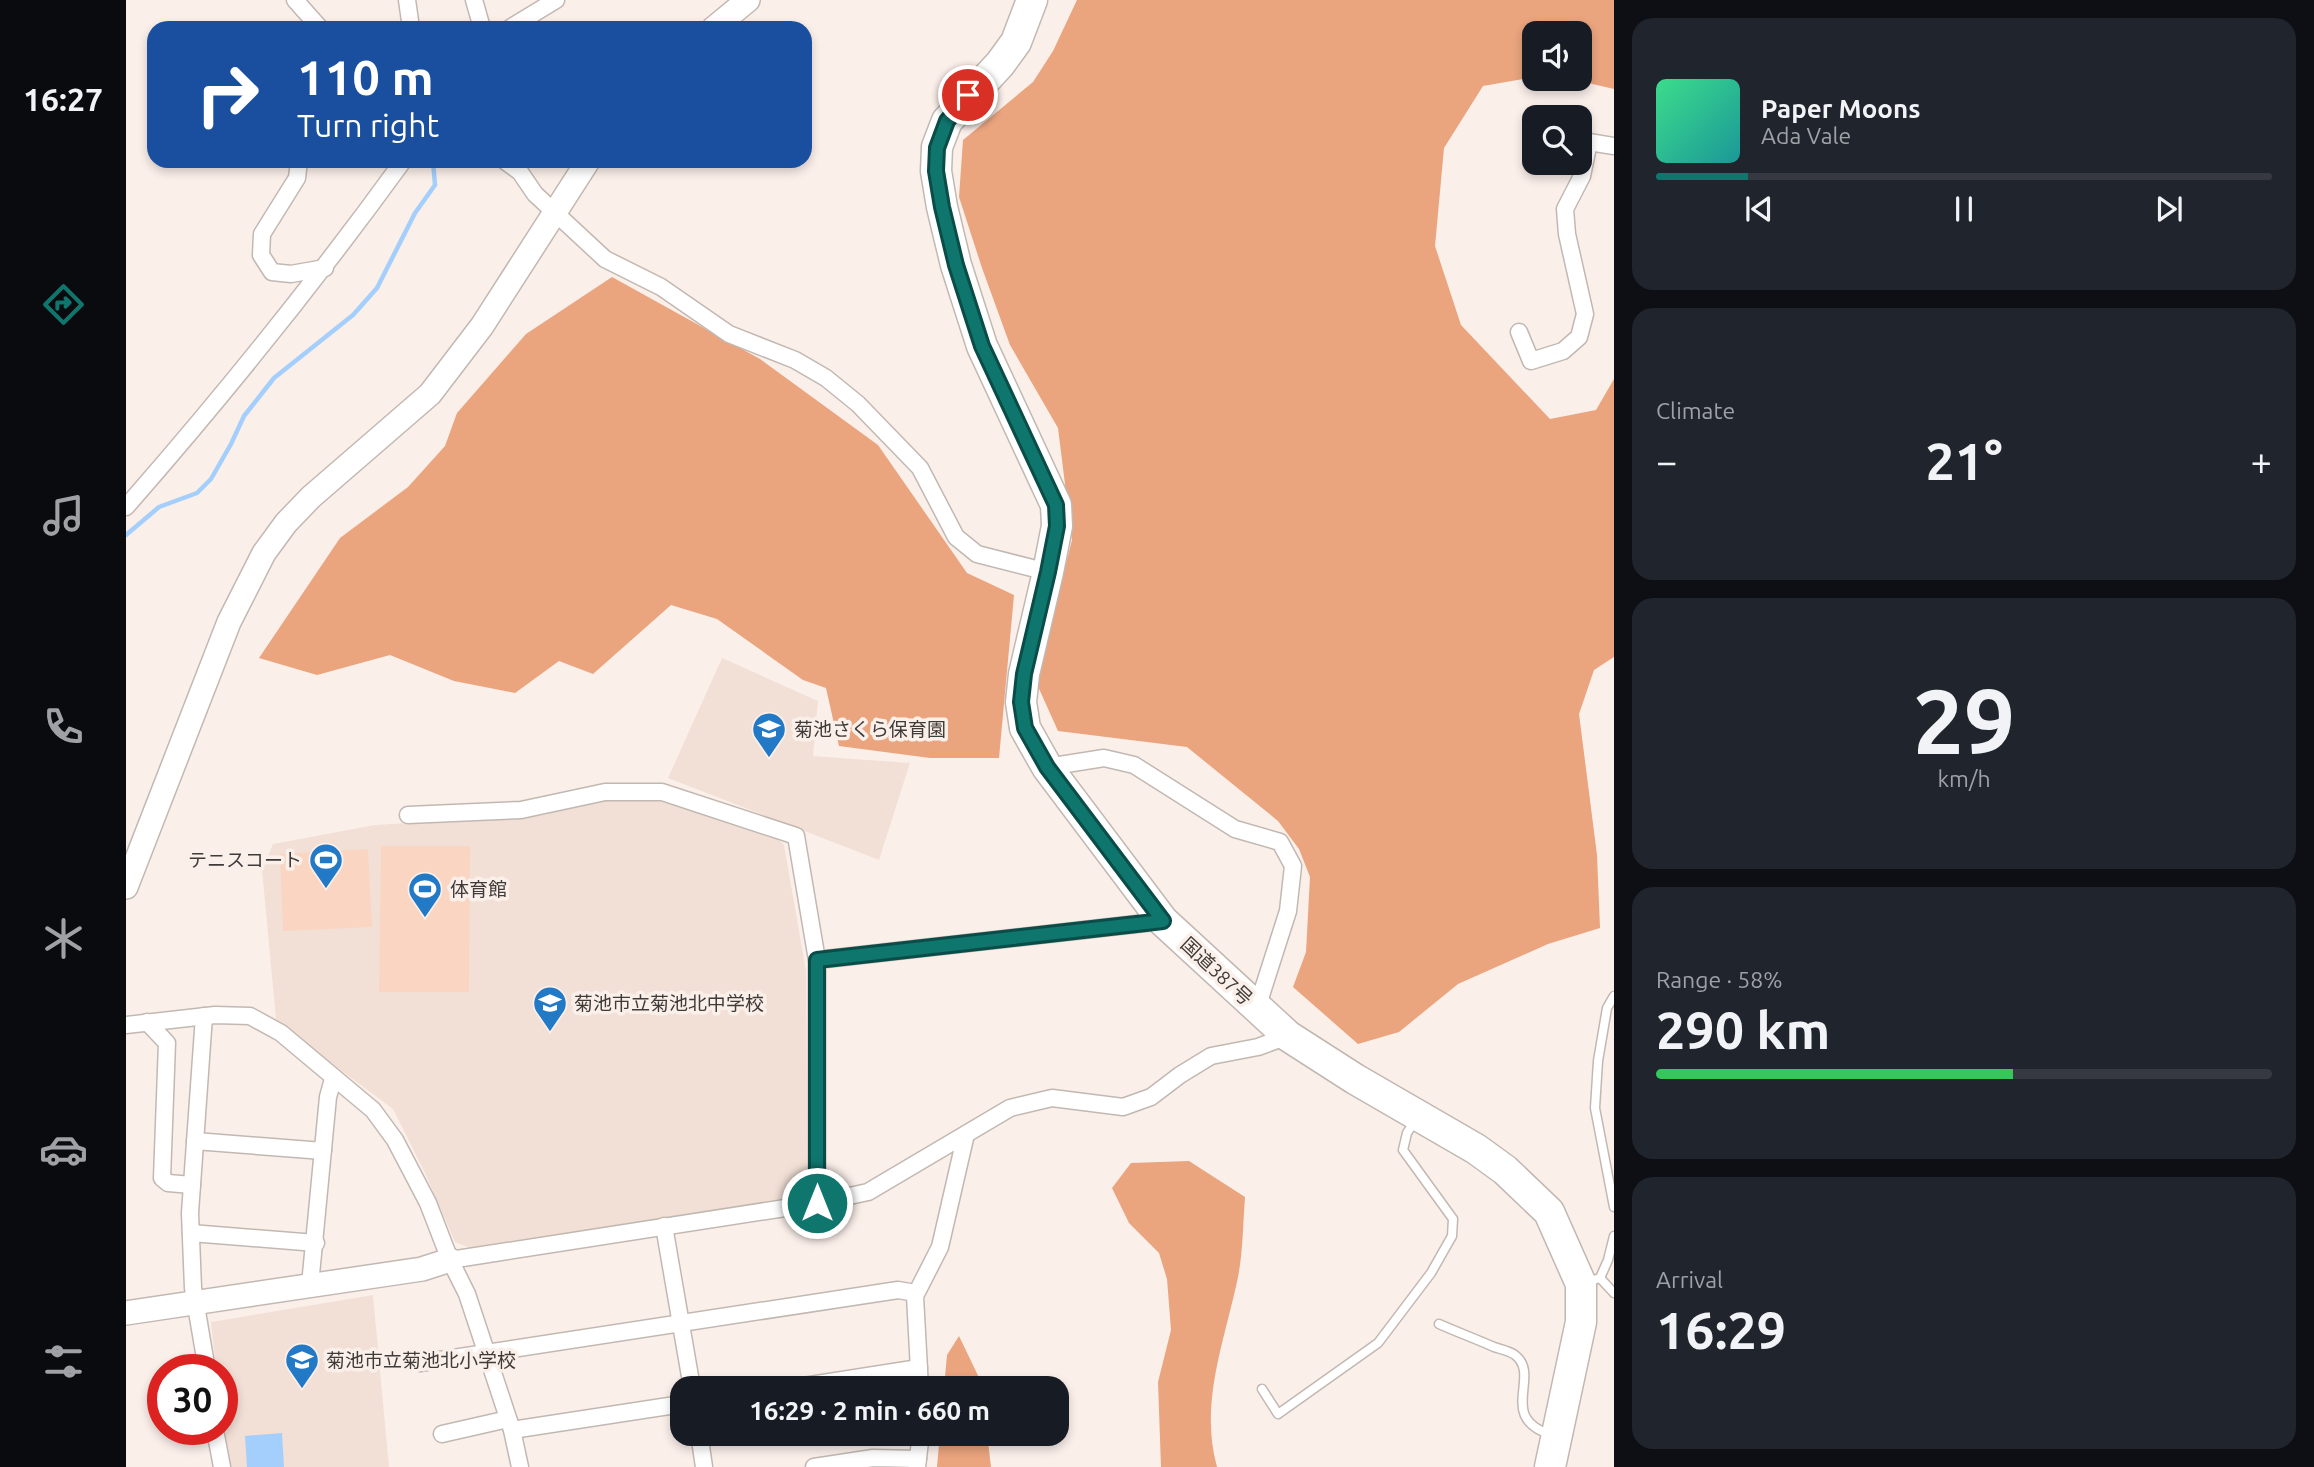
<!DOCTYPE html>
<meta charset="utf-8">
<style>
body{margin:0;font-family:Ubuntu,"Noto Sans JP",sans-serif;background:#20242c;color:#f1f3f6;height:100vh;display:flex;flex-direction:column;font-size:26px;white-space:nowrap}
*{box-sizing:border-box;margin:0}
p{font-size:23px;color:#9ea1a6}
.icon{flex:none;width:38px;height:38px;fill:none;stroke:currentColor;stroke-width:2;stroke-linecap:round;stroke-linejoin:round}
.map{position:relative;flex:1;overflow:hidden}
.details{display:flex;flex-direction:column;gap:18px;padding:18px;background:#0d0f14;width:700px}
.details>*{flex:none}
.top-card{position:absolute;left:21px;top:21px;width:665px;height:147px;border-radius:21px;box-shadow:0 4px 10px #0003;background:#1a4fa0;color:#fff;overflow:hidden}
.fabs{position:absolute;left:1396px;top:21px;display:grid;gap:14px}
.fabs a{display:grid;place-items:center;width:70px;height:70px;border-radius:14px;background:#171b24;box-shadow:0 4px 10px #0003;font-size:35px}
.speed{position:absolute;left:21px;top:1354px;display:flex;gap:14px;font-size:35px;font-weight:700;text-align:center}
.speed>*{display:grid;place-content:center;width:91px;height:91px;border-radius:50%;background:#171b24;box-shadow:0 4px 10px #0003;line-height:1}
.speed .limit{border:10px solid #d22;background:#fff;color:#111}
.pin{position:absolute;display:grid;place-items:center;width:60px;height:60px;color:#fff;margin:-30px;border:4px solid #fff;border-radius:50%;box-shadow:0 2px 7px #0007}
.me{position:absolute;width:77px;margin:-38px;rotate:0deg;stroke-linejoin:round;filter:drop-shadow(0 0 5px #0008)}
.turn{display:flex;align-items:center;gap:24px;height:147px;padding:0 35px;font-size:32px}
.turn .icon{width:91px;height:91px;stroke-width:2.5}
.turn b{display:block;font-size:49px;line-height:60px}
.big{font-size:52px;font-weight:600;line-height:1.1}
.details .widget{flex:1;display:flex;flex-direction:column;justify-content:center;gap:10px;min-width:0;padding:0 24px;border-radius:21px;background:#20242c}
.details .dial{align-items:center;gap:0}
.dial b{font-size:91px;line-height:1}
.song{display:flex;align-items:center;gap:21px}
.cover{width:84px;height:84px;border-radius:10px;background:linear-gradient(135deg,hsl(150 70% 55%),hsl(180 70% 35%))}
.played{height:7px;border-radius:4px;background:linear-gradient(90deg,#0f766e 15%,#363941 15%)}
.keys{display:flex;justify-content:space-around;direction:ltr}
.heat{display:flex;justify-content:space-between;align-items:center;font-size:38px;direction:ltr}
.charge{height:10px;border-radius:5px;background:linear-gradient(90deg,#34c759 58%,#363941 0)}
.trip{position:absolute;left:544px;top:1376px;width:399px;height:70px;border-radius:21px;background:#171b24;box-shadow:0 4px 10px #0003;font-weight:600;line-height:70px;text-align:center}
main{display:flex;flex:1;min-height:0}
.tab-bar{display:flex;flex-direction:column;width:126px;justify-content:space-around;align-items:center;background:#090b0e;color:#9ea1a6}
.tab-bar .icon{width:49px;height:49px}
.tab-bar .selected{color:#0f766e}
.tab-bar b{font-size:32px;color:#f1f3f6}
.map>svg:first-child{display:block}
.built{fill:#f2e0d6}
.green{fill:#fad5c2}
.forest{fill:#eaa47e}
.water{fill:#a4cffc}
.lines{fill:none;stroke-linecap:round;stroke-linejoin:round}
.stream{stroke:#a4cffc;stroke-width:4.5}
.lane-casing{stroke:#c2b8b2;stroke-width:11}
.street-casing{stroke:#c2b8b2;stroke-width:19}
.secondary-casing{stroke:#c2b8b2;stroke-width:26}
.highway-casing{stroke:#c2b8b2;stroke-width:33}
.lane{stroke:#fff;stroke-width:8}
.street{stroke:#fff;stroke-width:16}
.secondary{stroke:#fff;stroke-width:23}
.highway{stroke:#fff;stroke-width:30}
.route-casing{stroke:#0a4d48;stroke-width:18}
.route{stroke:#0f766e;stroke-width:12}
.labels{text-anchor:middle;stroke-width:7;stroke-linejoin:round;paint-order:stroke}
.poi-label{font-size:19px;fill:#3f3b38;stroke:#fbefea;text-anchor:start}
.street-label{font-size:19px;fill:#3f3b38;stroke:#fbefea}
</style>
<main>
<nav class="tab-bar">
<b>16:27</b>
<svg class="icon selected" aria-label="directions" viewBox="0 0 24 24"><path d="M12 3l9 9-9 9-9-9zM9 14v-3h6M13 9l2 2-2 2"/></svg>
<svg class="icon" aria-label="music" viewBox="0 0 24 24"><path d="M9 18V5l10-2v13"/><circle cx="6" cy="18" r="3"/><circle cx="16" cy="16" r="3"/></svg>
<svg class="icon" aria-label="phone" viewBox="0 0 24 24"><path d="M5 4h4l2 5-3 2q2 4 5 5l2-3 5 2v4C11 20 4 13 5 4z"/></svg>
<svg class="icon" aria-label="climate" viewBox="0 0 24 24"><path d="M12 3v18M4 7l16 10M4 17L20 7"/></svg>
<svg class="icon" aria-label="car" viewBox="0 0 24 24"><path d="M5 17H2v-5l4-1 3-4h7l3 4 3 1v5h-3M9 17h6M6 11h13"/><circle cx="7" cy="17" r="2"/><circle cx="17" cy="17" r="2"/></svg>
<svg class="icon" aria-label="filters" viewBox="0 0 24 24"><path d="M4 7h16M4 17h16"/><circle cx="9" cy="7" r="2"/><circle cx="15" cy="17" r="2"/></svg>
</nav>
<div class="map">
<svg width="1488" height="1467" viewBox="0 0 1488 1467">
<rect width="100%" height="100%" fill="#fbefea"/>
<g class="built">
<path d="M 596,658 L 692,701 L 687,756 L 784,763 L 753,860 L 542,778 Z"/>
<path d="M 471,801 L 532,801 L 650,837 L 658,845 L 680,971 L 682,1195 L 344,1248 L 329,1242 L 299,1173 L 267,1109 L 185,1048 L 150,1019 L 136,870 L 147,844 L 249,825 L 418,815 Z"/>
<path d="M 247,1295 L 263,1467 L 101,1467 L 100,1435 L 96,1410 L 96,1370 L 90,1370 L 85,1322 Z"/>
</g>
<g class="green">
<path d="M 255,846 L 344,846 L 343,992 L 253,992 Z"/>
<path d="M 242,849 L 246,927 L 157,931 L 154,854 Z"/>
</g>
<g class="forest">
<path d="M 951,0 L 1488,0 L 1488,89 L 1445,79 L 1454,79 L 1454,33 L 1409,33 L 1409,77 L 1357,86 L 1318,148 L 1309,246 L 1335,325 L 1424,419 L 1470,410 L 1488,379 L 1488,657 L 1468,670 L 1453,714 L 1471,855 L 1474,928 L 1422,944 L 1332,984 L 1273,1032 L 1232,1044 L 1167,987 L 1180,952 L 1184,877 L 1173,849 L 1152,821 L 1061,747 L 932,731 L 910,682 L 946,540 L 932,428 L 884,345 L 856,268 L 833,197 L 837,140 L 907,82 L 927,51 Z"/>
<path d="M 486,277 L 634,359 L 752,445 L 841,573 L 888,595 L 873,758 L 804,758 L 713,746 L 700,688 L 677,680 L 591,619 L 545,605 L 467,674 L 433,661 L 389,693 L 328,681 L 264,655 L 191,675 L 133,658 L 214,538 L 282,487 L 319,446 L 331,413 L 400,334 Z"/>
<path d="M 1063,1161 L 1119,1197 C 1117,1223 1117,1252 1112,1277 C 1099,1340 1073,1403 1091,1467 L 1035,1467 L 1032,1382 L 1045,1330 L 1041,1279 L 1033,1253 L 1003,1223 L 986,1188 L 1005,1163 Z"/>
<path d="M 833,1336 L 857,1386 L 857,1388 L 818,1388 L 821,1355 Z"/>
<path d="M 814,1433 L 861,1433 L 865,1467 L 811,1467 Z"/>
</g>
<path class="water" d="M 156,1433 L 158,1467 L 121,1467 L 119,1436 Z"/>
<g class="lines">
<path class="stream" d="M 0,535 L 33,507 L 71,493 L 85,479 L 105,444 L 118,416 L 148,378 L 227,315 L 251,288 L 289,213 L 309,185 L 307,161"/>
<g class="lane-casing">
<g id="lane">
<path d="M 1488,996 L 1481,1008 L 1472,1061 L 1469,1108 L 1488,1207"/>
<path d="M 1474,1278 L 1488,1293"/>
<path d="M 1460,1282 L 1474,1278 L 1482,1260 L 1488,1236"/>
<path d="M 1313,1324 C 1331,1332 1350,1339 1368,1347 C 1374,1349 1384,1351 1389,1355 C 1416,1376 1370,1418 1426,1435"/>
<path d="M 1136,1389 L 1152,1414 L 1252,1343 L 1305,1273 L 1326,1236 L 1327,1219 L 1277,1150 L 1281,1133 L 1289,1121"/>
</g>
</g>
<g class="street-casing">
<g id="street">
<path d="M 169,0 L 194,28"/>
<path d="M 281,0 L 285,28"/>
<path d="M 348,0 L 356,28"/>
<path d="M 384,28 L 430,0"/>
<path d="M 173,161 L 171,178 L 136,234 L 135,255 L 146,272 L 165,274 L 199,268"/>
<path d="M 379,161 L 394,172 L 409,194 L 479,259 L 535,287 L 603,334 L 669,360 L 700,378 L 732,404 L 794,468 L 830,537 L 851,554 L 922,572"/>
<path d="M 1393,332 L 1405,361 L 1437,351 L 1453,337 L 1459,314 L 1441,234 L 1439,209 L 1456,176 L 1463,142 L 1488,146"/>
<path d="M 0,507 C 97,396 190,281 277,161"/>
<path d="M 921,767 L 978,758 L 1008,765 L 1109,829 L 1154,842 L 1167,866 L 1162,911 L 1131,1008"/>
<path d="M 282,815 L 395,810 L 479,792 L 536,792 L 670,836 L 691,960"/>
<path d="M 78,1016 L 64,1213 L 67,1288 L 81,1370"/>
<path d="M 21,1022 L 41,1043 L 36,1178 L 42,1183 L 66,1185"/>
<path d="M 0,1025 L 89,1015 L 124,1016 L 155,1033 L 247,1110 L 269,1140 L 302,1203 L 324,1260 L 341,1294 L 386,1430 L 394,1467"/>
<path d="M 69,1141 L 197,1151"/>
<path d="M 691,1203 L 691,960 L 1037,921"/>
<path d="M 538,1226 L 566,1388"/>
<path d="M 65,1233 L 190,1243"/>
<path d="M 324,1260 L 691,1203 L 742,1192 L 884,1108 L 926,1098 L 997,1107 L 1025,1097 L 1054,1075 L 1085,1056 L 1132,1047 L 1162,1036"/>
<path d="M 184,1285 L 202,1097 L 207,1079"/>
<path d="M 294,1363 L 772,1290 L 790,1293"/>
<path d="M 665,1388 L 793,1368"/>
<path d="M 794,1388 L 789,1296 L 814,1247 L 840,1134"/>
<path d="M 89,1430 L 96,1467"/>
<path d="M 386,1430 L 556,1404"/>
<path d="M 573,1433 L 578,1467"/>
<path d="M 316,1434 L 382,1419"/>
<path d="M 688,1467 L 747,1458 L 792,1459"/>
<path d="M 791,1467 L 795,1433"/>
</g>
</g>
<g class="secondary-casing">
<g id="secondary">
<path d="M 588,28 L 622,0"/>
<path d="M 0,887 L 103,622 L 138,553 L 160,523 L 185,497 L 304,394 L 356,326 L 462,161"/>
<path d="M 0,1313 L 296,1269 L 324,1260"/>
</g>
</g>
<g class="highway-casing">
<path id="highway" d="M 906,0 L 890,42 L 874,64 L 821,121 L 811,147 L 810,171 L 816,207 L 830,265 L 856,346 L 930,505 L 931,526 L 922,572 L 898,674 L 895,702 L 899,728 L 921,767 L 1037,921 L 1162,1036 L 1229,1079 L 1350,1149 L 1379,1170 L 1423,1212 L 1455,1284 L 1455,1322 L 1424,1467"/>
</g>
<use href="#lane" class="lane"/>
<use href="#street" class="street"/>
<use href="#secondary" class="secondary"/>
<use href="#highway" class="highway"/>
</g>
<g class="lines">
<g class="route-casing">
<path id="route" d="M 691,1203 L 691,960 L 1037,921 L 921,767 L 899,728 L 895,702 L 898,674 L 922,572 L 931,526 L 930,505 L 856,346 L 830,265 L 816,207 L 810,171 L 811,148 L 821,121 L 842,95"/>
</g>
<use href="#route" class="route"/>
</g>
<defs>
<g id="school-pin" transform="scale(1.75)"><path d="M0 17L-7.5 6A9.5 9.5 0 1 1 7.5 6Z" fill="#2279c6" stroke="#fbefea"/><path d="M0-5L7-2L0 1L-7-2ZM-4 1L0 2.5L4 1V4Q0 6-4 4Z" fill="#fff"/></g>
<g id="stadium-pin" transform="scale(1.75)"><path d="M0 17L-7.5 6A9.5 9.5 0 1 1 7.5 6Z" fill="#2279c6" stroke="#fbefea"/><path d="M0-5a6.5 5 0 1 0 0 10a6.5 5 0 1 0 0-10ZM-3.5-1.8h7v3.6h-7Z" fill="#fff"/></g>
</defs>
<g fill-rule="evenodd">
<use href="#school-pin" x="643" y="729"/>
<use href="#stadium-pin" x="200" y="860"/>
<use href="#stadium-pin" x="299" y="889"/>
<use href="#school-pin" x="424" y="1003"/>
<use href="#school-pin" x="176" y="1360"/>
</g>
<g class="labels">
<g class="poi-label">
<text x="668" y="736">菊池さくら保育園</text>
<text x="176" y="867" text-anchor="end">テニスコート</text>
<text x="324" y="896">体育館</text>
<text x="448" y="1010">菊池市立菊池北中学校</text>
<text x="200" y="1367">菊池市立菊池北小学校</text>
</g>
<g class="street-label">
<text transform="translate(1091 971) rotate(43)" y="7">国道387号</text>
</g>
</g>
</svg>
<div class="fabs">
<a><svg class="icon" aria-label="sound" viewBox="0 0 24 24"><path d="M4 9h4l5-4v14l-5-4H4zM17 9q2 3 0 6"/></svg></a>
<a><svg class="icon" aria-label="search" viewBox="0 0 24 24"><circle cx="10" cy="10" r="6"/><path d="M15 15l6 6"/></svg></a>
</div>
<div class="speed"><div class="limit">30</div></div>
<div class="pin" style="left:842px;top:95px;background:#d93025"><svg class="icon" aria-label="arrive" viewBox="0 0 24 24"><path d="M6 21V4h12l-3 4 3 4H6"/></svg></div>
<svg class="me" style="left:691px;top:1203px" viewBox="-20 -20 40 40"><circle r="17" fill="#0f766e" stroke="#fff" stroke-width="3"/><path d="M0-11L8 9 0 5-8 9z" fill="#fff"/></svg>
<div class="trip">16:29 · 2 min · 660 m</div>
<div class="top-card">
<div class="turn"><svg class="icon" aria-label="right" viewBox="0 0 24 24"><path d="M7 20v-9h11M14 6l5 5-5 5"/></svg><div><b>110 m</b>Turn right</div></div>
</div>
</div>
<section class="details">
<div class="widget">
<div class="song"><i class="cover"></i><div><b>Paper Moons</b><p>Ada Vale</p></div></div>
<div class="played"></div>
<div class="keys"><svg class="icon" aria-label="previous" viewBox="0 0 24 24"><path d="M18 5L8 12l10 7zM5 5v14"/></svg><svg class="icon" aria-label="pause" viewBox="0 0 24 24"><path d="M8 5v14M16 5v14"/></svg><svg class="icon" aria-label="next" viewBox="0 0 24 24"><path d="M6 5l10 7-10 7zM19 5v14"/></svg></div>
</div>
<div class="widget"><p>Climate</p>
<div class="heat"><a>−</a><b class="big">21°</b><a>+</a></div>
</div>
<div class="widget dial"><b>29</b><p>km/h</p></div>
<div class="widget"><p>Range · 58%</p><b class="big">290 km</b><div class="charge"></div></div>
<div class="widget"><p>Arrival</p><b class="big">16:29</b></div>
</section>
</main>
